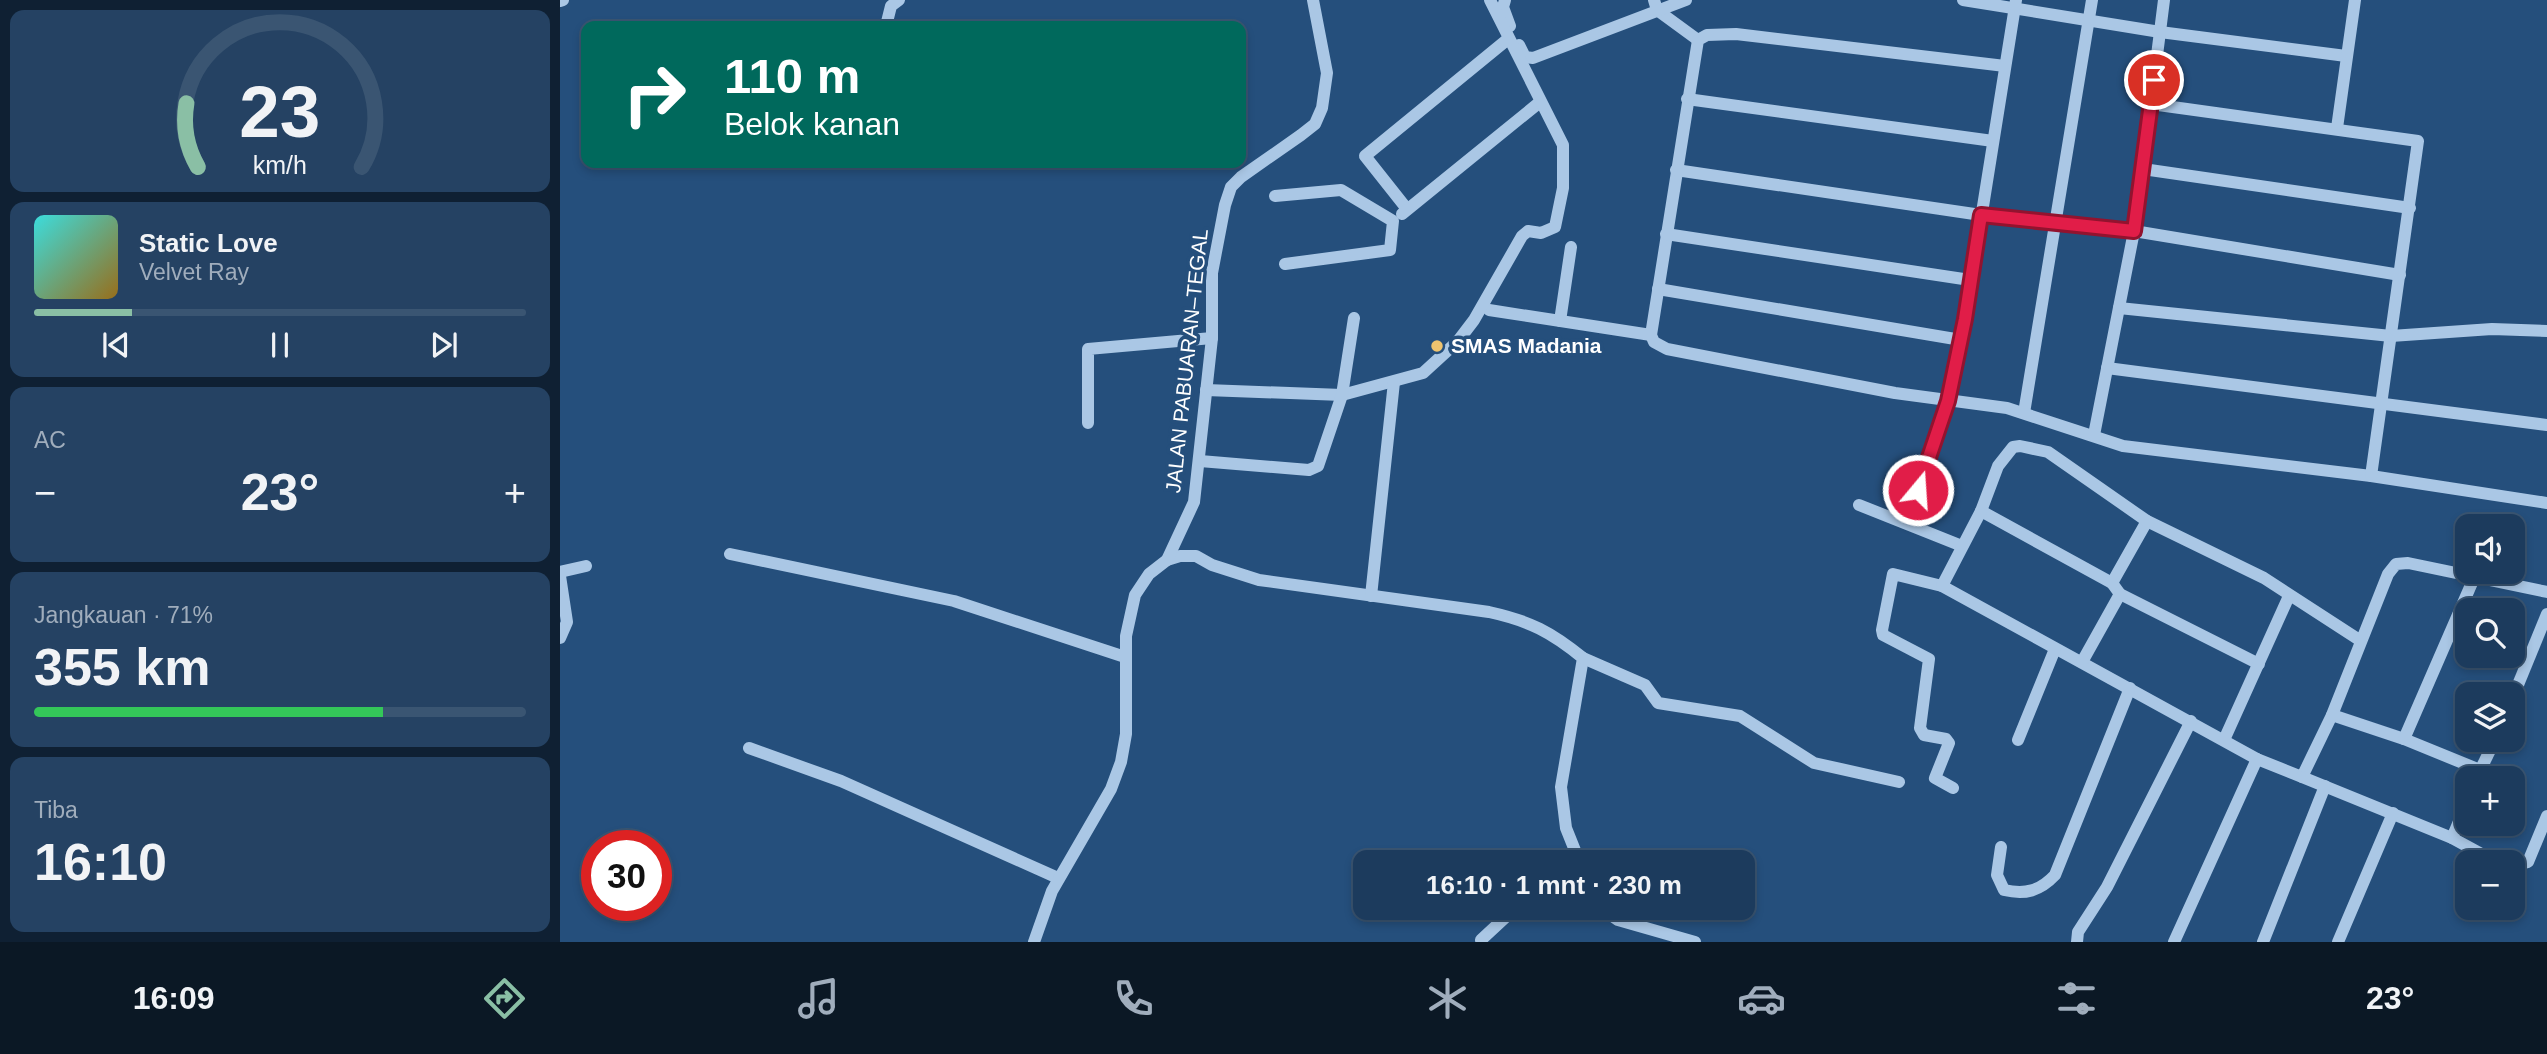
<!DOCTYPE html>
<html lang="id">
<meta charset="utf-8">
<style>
body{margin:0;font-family:Helvetica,sans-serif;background:#254263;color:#f1f3f6;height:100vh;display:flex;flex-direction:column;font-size:26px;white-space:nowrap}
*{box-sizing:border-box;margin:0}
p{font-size:23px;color:#a0adbc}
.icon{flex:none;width:38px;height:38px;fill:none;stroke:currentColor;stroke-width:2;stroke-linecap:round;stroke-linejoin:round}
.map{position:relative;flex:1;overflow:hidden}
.sheet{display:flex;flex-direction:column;gap:10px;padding:10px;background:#0f2033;width:560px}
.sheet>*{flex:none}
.top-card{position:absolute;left:21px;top:21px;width:665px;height:147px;border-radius:14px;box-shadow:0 4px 10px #0003,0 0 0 2px #3a5572;background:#00695c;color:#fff;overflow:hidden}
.tools{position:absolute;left:1895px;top:514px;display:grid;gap:14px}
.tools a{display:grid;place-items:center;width:70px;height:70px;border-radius:14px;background:#1c3b5d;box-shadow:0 4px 10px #0003,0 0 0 2px #3a5572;font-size:35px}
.speed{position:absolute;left:21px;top:830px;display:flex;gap:14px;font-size:35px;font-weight:700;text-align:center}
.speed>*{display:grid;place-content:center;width:91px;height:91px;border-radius:50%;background:#1c3b5d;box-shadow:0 4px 10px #0003,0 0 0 2px #3a5572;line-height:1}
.speed .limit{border:10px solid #d22;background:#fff;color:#111}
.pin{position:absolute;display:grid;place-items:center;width:60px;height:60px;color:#fff;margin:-30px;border:4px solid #fff;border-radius:50%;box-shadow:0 2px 7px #0007}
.me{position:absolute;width:77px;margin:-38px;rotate:18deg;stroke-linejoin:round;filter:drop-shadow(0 0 5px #0008)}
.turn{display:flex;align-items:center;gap:24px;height:147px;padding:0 28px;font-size:32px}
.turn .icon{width:91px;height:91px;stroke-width:2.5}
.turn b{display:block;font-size:49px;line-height:60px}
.big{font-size:52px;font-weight:600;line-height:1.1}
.sheet .widget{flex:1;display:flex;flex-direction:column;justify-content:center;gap:10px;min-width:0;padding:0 24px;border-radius:14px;background:#254263}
.sheet .dial{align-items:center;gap:0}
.dial svg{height:182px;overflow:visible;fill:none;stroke:#3a5572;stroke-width:7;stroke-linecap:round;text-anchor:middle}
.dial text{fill:#f1f3f6;stroke:none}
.song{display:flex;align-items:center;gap:21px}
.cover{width:84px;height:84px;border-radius:10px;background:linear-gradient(135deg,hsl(180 70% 55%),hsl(40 70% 35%))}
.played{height:7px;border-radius:4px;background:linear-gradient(90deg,#8abfa5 20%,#3a5572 20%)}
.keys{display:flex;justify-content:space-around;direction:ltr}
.heat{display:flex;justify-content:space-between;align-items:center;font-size:38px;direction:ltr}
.charge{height:10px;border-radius:5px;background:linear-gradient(90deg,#34c759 71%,#3a5572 0)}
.trip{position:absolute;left:793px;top:850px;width:402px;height:70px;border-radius:14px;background:#1c3b5d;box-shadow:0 4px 10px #0003,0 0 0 2px #3a5572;font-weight:600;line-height:70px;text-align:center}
.dock{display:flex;height:112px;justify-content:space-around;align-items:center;background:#0b1825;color:#a0adbc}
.dock .icon{width:49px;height:49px}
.dock .selected{color:#8abfa5}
.dock b{font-size:32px;color:#f1f3f6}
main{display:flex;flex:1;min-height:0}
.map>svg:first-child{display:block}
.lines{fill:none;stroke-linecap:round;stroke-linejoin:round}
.minor{stroke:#aac7e5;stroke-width:12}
.route-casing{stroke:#92132f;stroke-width:18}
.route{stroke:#e11d48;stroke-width:12}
.poi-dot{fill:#eec36f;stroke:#254f7c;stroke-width:2.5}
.labels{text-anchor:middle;stroke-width:7;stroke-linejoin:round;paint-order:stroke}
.poi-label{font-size:21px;font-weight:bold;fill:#fff;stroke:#254f7c;text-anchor:start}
.street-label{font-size:21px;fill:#fff;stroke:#254f7c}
</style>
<main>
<section class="sheet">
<div class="widget dial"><svg viewBox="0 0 100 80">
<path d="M14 69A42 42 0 1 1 86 69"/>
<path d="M14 69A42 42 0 0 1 9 41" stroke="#8abfa5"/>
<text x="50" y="56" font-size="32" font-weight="700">23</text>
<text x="50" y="72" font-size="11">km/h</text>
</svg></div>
<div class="widget">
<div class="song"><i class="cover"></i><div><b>Static Love</b><p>Velvet Ray</p></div></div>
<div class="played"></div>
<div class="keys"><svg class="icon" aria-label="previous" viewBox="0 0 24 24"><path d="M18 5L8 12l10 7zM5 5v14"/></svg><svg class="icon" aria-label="pause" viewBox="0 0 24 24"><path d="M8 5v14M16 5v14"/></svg><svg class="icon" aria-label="next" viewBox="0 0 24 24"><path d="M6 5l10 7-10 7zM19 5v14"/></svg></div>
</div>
<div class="widget"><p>AC</p>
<div class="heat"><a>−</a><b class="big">23°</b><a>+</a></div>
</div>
<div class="widget"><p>Jangkauan · 71%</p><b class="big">355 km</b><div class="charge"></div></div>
<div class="widget"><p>Tiba</p><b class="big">16:10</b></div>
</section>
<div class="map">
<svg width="1987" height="942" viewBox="0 0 1987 942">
<rect width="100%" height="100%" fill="#254f7c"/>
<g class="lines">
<g class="minor">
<path d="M 945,0 L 943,7 L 950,26"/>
<path d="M 1094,0 L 1097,10 L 1138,40"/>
<path d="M 1403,0 L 1600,32 L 1786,56"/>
<path d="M 0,1 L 3,0"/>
<path d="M 326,26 L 331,6 L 339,0"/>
<path d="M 959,45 L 965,57 L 973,58 L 1126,0"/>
<path d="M 1445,66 L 1176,34 L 1147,35 L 1138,40 L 1091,335 L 1094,342 L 1107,349 L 1335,393 L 1447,408 L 1563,446 L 1811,476 L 1987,503"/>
<path d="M 1127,99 L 1433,141"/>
<path d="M 1591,104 L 1858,141 L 1811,476"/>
<path d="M 1777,128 L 1795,0"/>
<path d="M 1583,169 L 1850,208"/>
<path d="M 1116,170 L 1421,215 L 1574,231 L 1840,275"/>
<path d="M 715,196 L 781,190 L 833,221 L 830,250 L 725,264"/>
<path d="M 847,209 L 805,156 L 948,39"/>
<path d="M 842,214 L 980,102"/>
<path d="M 1106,234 L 1410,280"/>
<path d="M 1098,289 L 1401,340"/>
<path d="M 1559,308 L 1831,336 L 1932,329 L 1987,331"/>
<path d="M 929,310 L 1091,335"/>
<path d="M 1000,321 L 1011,247"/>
<path d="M 1547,368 L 1987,425"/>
<path d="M 646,390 L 782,395 L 863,373 L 898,341 L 914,320 L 962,236 L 968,231 L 981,233 L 995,227 L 1003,188 L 1003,145 L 930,0"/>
<path d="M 1464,413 L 1532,0"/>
<path d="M 528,423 L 528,349 L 652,338"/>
<path d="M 1534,435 L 1576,221 L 1604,0"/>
<path d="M 640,461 L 749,470 L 758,466 L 782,395 L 794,318"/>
<path d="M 1358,490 L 1388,401 L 1405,319 L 1456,0"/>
<path d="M 1299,505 L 1402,546"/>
<path d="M 1421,511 L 1552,583"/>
<path d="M 1587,521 L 1552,583 L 1560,594 L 1699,664"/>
<path d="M 170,554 L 394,601 L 565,657"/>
<path d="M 607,560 L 620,556 L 636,556 L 652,565 L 699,580 L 929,612 C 970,621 991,632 1023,658 L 1001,787 L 1006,828 L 1020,863"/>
<path d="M 0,572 L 26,566"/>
<path d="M 0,576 L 7,622 L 0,638"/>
<path d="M 1382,586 L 1333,574 L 1322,630 L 1323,635 L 1369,659 L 1360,728 L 1364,735 L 1386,739 L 1389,743 L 1375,778 L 1393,788"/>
<path d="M 811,596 L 834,382"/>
<path d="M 1801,641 L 1704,578 L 1587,521 L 1488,452 L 1460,446 L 1453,447 L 1438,466 L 1421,511 L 1382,586 L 1697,759 L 1742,777 L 1772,715 L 1828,574 L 1836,564 L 1848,563 L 1987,592"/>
<path d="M 1023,658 L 1085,685 L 1098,703 L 1180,716 L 1254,763 L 1339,782"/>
<path d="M 1522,662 L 1560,594"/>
<path d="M 1953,697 L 1987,614"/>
<path d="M 1772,715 L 1844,739 L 1920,770"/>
<path d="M 1844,739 L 1914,578"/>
<path d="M 1458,740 L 1495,649"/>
<path d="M 1664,740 L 1729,596"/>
<path d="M 189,748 L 281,781 L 498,878"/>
<path d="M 1742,777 L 1892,838 L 1938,863"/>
<path d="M 1916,779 L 1935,740"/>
<path d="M 1892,838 L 1908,800"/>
<path d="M 1441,847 L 1437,875 L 1444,890 C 1465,895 1480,891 1495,875 L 1570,688"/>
<path d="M 1953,866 L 1968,862 L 1987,816"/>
<path d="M 982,908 L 1045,913"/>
<path d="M 1041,908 L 1058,920 L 1135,942"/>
<path d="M 921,940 L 950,913 L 968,908"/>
<path d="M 474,942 L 492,891 L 551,789 L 561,762 L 566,734 L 566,636 L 575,595 L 589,574 L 607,560 L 634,502 L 652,338 L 652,273 L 665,205 L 671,187 L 681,177 L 741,135 L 755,124 L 762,108 L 767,73 L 753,0"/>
<path d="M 1517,942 L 1518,932 L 1547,887 L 1631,721"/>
<path d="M 1614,942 L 1697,759"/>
<path d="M 1703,942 L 1765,786"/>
<path d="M 1778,942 L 1833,813"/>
</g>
</g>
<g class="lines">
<g class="route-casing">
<path id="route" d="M 1358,490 L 1388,401 L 1405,319 L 1421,215 L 1574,231 L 1594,80"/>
</g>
<use href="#route" class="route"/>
</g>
<circle class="poi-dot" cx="877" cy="346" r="7"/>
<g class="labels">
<g class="poi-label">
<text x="891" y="353">SMAS Madania</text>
</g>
<g class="street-label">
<text transform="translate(627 361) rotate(-84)" y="7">JALAN PABUARAN–TEGAL</text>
</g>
</g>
</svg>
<div class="tools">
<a><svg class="icon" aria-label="sound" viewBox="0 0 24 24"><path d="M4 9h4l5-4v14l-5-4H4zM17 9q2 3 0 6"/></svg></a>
<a><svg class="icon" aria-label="search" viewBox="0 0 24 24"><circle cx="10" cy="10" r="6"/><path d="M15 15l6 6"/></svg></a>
<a><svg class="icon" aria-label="layers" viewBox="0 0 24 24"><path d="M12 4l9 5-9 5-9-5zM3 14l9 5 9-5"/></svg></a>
<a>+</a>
<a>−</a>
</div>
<div class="speed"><div class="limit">30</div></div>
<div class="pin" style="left:1594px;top:80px;background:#d93025"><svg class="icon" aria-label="arrive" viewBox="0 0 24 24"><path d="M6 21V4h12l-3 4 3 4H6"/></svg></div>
<svg class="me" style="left:1358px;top:490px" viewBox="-20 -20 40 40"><circle r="17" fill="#e11d48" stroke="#fff" stroke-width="3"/><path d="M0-11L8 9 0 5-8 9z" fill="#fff"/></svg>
<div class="trip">16:10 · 1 mnt · 230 m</div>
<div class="top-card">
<div class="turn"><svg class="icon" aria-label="right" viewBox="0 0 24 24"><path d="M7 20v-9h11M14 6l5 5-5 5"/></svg><div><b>110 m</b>Belok kanan</div></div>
</div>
</div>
</main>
<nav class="dock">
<b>16:09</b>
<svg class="icon selected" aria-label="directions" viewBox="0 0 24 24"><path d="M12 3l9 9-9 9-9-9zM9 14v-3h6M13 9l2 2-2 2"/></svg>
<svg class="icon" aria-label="music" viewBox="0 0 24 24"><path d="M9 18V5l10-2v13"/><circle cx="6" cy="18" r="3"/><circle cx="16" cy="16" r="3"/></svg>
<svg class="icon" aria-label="phone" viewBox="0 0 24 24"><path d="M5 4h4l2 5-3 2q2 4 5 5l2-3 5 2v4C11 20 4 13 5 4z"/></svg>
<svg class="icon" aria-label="climate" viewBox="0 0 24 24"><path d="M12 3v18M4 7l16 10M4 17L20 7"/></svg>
<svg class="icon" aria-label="car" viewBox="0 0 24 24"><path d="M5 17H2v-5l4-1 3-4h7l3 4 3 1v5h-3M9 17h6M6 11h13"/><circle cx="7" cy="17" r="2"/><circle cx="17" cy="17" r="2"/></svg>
<svg class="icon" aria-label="filters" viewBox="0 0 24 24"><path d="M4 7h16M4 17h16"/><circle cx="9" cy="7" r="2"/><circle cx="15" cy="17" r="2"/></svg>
<b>23°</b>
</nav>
